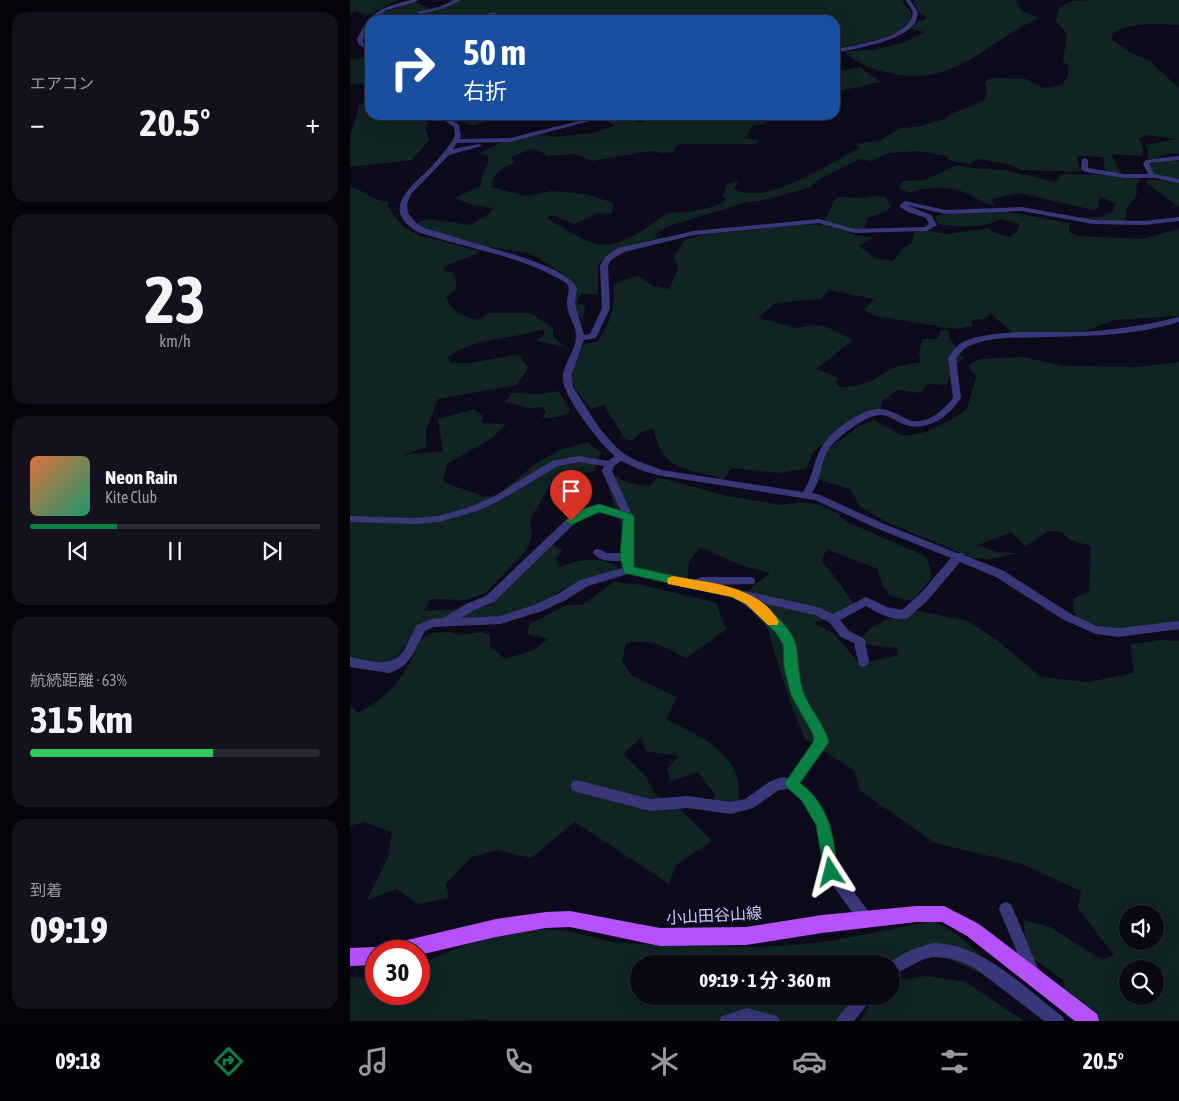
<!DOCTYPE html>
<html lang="ja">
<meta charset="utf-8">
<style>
body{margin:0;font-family:"Asap Condensed","Noto Sans JP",sans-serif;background:#13111d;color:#f1f3f6;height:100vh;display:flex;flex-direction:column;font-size:19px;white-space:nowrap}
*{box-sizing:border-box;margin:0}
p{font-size:16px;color:#999aa0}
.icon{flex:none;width:28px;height:28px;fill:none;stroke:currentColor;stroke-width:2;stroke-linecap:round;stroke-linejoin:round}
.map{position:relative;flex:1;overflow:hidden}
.sheet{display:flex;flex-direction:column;gap:12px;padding:12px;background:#06040b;width:350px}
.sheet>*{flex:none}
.guide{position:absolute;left:15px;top:15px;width:475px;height:105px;border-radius:15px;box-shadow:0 5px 20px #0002,0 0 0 1px #2a2934;background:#1a4fa0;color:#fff;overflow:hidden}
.tools{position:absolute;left:769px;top:905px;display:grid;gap:10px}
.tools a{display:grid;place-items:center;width:45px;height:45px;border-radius:50%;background:#0a0814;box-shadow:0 5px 20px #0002,0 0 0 1px #2a2934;font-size:25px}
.speed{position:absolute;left:15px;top:940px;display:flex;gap:10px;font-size:25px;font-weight:700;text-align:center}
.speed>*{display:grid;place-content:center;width:65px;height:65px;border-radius:50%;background:#0a0814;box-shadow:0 5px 20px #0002,0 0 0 1px #2a2934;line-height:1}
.speed .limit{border:8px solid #d22;background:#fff;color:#111}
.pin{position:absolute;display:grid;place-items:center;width:42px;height:42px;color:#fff;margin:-51px -21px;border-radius:50% 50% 50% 0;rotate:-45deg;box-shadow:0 0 5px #0007}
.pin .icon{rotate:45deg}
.me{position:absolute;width:55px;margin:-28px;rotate:351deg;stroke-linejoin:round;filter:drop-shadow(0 0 4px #0008)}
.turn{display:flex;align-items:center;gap:18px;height:105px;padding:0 15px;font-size:22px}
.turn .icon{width:65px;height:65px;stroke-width:2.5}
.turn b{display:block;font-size:35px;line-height:42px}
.big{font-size:38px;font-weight:700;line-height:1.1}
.sheet .widget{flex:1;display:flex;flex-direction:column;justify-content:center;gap:8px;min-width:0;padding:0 18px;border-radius:15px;background:#13111d}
.sheet .dial{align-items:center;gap:0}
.dial b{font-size:65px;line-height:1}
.song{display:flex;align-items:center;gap:15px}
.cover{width:60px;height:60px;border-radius:8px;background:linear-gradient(135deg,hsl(20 70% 55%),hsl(160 70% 35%))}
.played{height:5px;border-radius:2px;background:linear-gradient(90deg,#0b8043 30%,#2a2934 30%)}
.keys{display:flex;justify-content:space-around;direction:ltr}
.heat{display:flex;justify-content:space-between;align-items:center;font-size:28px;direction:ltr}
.charge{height:8px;border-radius:4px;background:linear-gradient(90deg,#34c759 63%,#2a2934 0)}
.trip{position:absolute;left:280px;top:955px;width:270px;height:50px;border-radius:25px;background:#0a0814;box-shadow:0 5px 20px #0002,0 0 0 1px #2a2934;font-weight:700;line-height:50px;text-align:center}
.tabs{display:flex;height:80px;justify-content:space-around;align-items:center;background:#040308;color:#999aa0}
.tabs .icon{width:35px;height:35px}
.tabs .current{color:#0b8043}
.tabs b{font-size:22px;color:#f1f3f6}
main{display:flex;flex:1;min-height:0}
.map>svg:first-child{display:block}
.green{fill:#0f2423;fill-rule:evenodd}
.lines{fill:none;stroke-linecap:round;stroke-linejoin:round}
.minor{fill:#383778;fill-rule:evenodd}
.major{fill:#b651fa;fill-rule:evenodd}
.route{fill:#0b8043;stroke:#07532c}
.slow{fill:#f59e0b}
.labels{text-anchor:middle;stroke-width:5;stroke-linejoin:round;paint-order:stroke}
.near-street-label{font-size:16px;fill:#cbc6fd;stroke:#0d0b1b}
</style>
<main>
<section class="sheet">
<div class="widget"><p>エアコン</p>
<div class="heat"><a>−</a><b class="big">20.5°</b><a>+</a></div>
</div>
<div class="widget dial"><b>23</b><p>km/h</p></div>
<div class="widget">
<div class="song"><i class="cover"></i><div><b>Neon Rain</b><p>Kite Club</p></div></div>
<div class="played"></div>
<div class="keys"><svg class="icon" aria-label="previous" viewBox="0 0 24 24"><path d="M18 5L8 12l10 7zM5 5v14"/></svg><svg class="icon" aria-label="pause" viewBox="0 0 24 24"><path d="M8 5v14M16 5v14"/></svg><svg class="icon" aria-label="next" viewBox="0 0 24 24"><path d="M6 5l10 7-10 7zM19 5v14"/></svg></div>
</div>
<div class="widget"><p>航続距離 · 63%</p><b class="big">315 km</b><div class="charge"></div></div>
<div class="widget"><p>到着</p><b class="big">09:19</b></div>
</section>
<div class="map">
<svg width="829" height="1021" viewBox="0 0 829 1021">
<rect width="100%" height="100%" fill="#0d0b1b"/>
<g class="green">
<path d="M 0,0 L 48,0 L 14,17 L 14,14 L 5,11 L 0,14 Z"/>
<path d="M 98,0 L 552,0 L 561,13 L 561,20 C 554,37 502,45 485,49 L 485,20 L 26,20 L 24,16 L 65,2 L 86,11 L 104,3 Z"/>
<path d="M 562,0 L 667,0 L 666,3 L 672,11 L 689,18 C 636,42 602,91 535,72 C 519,68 506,63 494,51 L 523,50 L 552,43 L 575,32 L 561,29 L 567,22 L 575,20 L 576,17 L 569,12 Z"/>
<path d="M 746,0 L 829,0 L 829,25 C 806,24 784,21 763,33 L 761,39 L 781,53 L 801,61 C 803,65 823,82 829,88 L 829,153 C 824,154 821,153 816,154 C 807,156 809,163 797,158 L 798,149 L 795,145 L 826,139 L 798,135 L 789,138 L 794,151 L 791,156 L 761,154 L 773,177 L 790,179 L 786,187 L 787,194 L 776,209 L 776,224 L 742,224 L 711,218 L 751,217 L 763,212 L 765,204 L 750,196 L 748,208 L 743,210 L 669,193 L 642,199 L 644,206 C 633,203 626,198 616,193 C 601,186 573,187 559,193 L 548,187 L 553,181 L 575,180 L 607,165 L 620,168 L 654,170 L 705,182 L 712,174 L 756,175 L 753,157 L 727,156 L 730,172 L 672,170 L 658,164 L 627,159 L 619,164 L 599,160 L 597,156 L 568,151 L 539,153 L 521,161 L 510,159 L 468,180 L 459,188 L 410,201 L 397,202 L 319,226 L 305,234 L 307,238 L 253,259 L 248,266 L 248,294 L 233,294 L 228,297 L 227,304 L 235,305 L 233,320 C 220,307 220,292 216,276 L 182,254 L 135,246 L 79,231 L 65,224 L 77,219 L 121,225 L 140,213 L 143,208 L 123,205 L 104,198 L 131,186 C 129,174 140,167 138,155 L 130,153 L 150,143 L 191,134 L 205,137 L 243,133 L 265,126 L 255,119 L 278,118 L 290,123 L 316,115 L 410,115 L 410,117 L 420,119 L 414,124 L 403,126 L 395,138 L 408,140 L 406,144 L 330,144 L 323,149 L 323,152 L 313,153 L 301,151 L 242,161 L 225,154 L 198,156 L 186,149 L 178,150 L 162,157 L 164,163 C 152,168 142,173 141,187 L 175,196 L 201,191 L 236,194 L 264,203 L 261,214 L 247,213 L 225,224 L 202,215 L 197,218 C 236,240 247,258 292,231 C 302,225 309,216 321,213 C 326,212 332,213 337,212 C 349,210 368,207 377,200 L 373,196 L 377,184 L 388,181 L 384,189 C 414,208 482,162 509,148 L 506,144 L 529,141 L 550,128 L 567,127 L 594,119 L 601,114 L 633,101 L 637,96 L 635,82 L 641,78 L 676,79 L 693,88 L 712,85 L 718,76 L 718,66 L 713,61 L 717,34 L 706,21 L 709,8 L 722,1 Z"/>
<path d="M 20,57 L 20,77 L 17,83 L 0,85 L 0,59 Z"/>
<path d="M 510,67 L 530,82 L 485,92 L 485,72 Z"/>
<path d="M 20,100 L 20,115 L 61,115 L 78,119 L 76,129 L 79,140 L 62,160 L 0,167 L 0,138 L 10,104 Z"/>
<path d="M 98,115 L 152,115 L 123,126 Z"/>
<path d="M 817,160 L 829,161 L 829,207 L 797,184 L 797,180 L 823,181 L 801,177 L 796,164 Z"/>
<path d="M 0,187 C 17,191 18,199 39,202 L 38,207 L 53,227 L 69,235 L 131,252 L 95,266 L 93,271 L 102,272 L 106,279 L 106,290 L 96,297 C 102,311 113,317 128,320 L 139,313 L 181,313 L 203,328 L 203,336 L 216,348 L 186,340 L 194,335 L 194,329 C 161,340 127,337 97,357 L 102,363 L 120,363 L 169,354 L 178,368 L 167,385 L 88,399 L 76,430 L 76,447 L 53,455 L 93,451 L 88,419 L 124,409 L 133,416 L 132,423 L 156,424 L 142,438 L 97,464 L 93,482 L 135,497 L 147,495 L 188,462 L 212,449 L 238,442 L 251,453 L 244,470 L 199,487 L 180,520 L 182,535 L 176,551 L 136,593 L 115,600 L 81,599 L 74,611 L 117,609 L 140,606 L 183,559 L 203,545 L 212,550 L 206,559 L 210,567 C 231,559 253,555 270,569 L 211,590 L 181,612 L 68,630 L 36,670 L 0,663 Z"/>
<path d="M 524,196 L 535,197 L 541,206 L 535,212 L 517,218 L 514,233 L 496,232 L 508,236 L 524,237 L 509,246 L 525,258 L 543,261 L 554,247 L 561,244 L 564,232 L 574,230 L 597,234 L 639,228 L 642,232 L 660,237 L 667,232 L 670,224 L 651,219 C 633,229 609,227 589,224 L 584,216 L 636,208 L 719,223 L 719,232 L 729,236 L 791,239 L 829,229 L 829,316 L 764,320 L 725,335 L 677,338 L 665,335 L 641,314 L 634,319 L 622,320 L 623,326 L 605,329 L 525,316 L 514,310 L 524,299 L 479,290 L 470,299 L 425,303 L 408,318 L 447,328 L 464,325 L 475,326 L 503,340 L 466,369 L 489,378 L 486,382 L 488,387 L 506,386 L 521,381 L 545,367 L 571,362 L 569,354 L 572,339 L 588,339 L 591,330 L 599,330 L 599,338 L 608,349 L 606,353 L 614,358 L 608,363 L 598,364 L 601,376 L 596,385 L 578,384 L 571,393 L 548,390 L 532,401 L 530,411 L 485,433 L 464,451 L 456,469 L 428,473 L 382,468 L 373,479 C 335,466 315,475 303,428 L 290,433 L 282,441 L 275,439 L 254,405 L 241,409 C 216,382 220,376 234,344 L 247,342 C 259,325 267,306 263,285 L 275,279 L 289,276 L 303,286 L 319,289 L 328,270 L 324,256 L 335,240 L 351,235 L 456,224 L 472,226 L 486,197 L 516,198 Z"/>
<path d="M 673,357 L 713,366 L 788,367 L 829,362 L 829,631 C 806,630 749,632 731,620 C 723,615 723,607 723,599 L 739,591 L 741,546 L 720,540 L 711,532 L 698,531 L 675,547 L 661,532 L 628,545 L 647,552 L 669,553 L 640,559 L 623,558 L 538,523 L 510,506 L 500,489 L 467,479 L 473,453 L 509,426 L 524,420 L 553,436 L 576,432 L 599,421 L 617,409 L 626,377 L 618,365 L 630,359 Z"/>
<path d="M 209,391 L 219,408 L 219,413 L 206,417 L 192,418 L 196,412 L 193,407 L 180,408 L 155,402 L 162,393 L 190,394 Z"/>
<path d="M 259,467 C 269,483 282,484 300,486 L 307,477 L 377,496 L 432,505 L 449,502 L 469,505 L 486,512 L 497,522 L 577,557 L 582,577 L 562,601 L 540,596 L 532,584 L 528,569 L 477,549 L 471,561 C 485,574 493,590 505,605 L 487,615 L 464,623 L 483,633 L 510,664 L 548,655 L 547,648 L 519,645 L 507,641 L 524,626 L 549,613 L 569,611 L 618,621 L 647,640 L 691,677 L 738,682 L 784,673 L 780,644 L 811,640 L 829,641 L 829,1021 L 725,1021 L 716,1016 L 714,981 L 676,953 L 674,920 L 700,927 L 752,960 L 764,955 L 728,908 L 731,891 L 672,864 L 585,843 L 509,790 L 505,771 L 455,739 L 439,699 L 417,627 L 392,602 L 402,587 L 420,573 L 393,566 L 350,547 L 339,562 L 337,581 L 290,575 L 275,561 L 273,532 L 257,483 ZM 778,914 L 805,914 L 805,941 L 778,941 ZM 778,969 L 805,969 L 805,996 L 778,996 Z"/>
<path d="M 264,582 L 293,585 L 367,603 L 371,618 L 377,629 L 336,658 C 314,647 301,638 276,643 L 272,661 L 282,676 L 327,697 L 316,719 C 354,739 396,754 388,806 L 365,808 L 364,793 L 348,772 L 321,781 L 317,769 L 329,756 L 296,751 L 291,738 L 273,754 L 296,777 L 305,794 L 332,811 L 362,841 L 326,865 L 319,884 L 225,822 L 181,858 L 147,850 L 122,857 L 96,884 L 99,898 L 68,904 L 46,889 L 17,900 L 38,857 L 42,832 L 14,822 L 0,826 L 0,706 L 8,713 C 41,696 57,674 70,639 L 83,633 L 99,632 L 111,635 L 131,632 L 140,635 L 140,647 L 155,659 L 184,650 L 198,639 L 177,634 L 180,624 L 216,605 L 232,605 Z"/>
<path d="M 583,921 C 607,932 622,945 638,965 L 633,974 L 598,959 L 573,953 L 541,964 L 289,964 L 289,996 L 506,996 L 489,1021 L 138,1021 L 136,1019 L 113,1021 L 0,1021 L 0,977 L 26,979 L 26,994 L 69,994 L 69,967 C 102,945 171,926 210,930 C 232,932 252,942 274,943 C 325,946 378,948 429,946 C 481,944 532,930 583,921 Z"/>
<path d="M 576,976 L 616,982 L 674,1021 L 510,1021 L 517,1009 L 530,996 L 541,996 L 541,985 L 547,980 Z"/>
</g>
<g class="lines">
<g class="minor">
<path d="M 61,0 L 69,0 C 60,5 48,6 38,10 C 31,13 26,19 20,20 C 20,28 12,35 13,43 L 20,46 L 20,50 L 9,45 L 7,40 C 19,11 33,7 61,0 Z"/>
<path d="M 105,0 L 111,0 L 92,9 L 70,14 L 67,12 L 89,7 Z"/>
<path d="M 556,0 L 560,0 L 568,12 C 567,15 567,20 565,23 C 551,42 507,48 485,53 L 485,49 C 506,45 544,40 559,23 C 562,19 562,16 563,12 Z"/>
<path d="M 144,12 L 155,20 L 149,20 L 143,16 L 124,20 L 114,20 Z"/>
<path d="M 87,115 L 94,115 L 109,125 L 111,136 L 110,139 L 160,138 L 253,115 L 263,115 L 160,142 L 107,143 L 103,149 L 129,144 L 132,146 L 99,155 L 61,194 L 57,204 L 58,213 L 66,223 L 74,228 L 172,257 C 188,263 219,273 227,288 L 225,304 L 234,335 L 240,334 L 252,308 L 250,266 L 255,257 L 268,248 L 344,231 L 469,219 L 505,229 L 575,227 L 579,224 L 576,218 L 558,212 L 550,207 L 550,205 L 555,201 L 595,210 L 672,207 L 743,220 L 794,221 L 829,217 L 829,221 L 794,225 L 743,224 L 672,211 L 595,214 L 557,205 L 581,215 L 587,225 L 577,231 L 505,233 L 469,223 L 344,235 L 274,252 L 261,260 L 258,266 L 260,308 L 246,338 L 234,340 L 222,374 L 223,387 L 250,429 L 267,448 L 276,455 L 287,461 L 312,470 L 453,492 C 465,474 463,454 479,437 C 491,425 511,410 529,409 C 539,409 548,415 557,419 C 575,427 593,411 603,398 L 598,358 C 602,352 607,345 613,342 C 643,328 698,333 731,332 C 765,330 796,325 829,317 L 829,322 C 787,335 744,336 700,337 C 675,338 647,336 624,344 C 616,346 611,352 606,358 L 611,398 C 598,417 577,433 553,424 C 546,421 539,416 532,415 C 518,413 489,436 480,447 C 470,460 472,479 462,493 L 470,495 L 534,524 L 607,553 L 613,553 L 614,555 L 654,571 L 721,614 L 747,626 L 769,628 L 829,621 L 829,629 L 769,637 L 746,634 L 714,620 L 646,577 L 610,562 L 578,600 L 558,618 C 544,622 528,613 516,606 L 490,620 L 499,631 L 513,638 L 515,641 L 519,662 L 517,665 L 513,667 L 509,665 L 504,643 L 491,637 L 479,622 L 465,615 L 407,602 L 428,619 L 442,637 L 445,644 L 450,681 L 454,694 L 478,742 L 449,783 L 462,793 L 480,823 L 487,870 L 522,916 L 524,921 L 522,926 L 517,928 L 512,926 L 476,876 L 467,824 L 452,801 L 438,789 L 429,790 L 403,808 L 381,814 L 338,808 L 300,811 L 227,792 L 222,790 L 221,786 L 222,782 L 227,780 L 300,799 L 338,796 L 381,802 L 395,799 L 419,782 L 432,777 L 438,778 L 466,741 L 442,694 L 431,638 L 412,617 L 381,596 L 278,574 L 238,586 L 216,600 L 192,611 L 150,624 L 83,627 L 75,631 C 63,651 63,665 39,673 L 0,667 L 0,657 C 19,660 42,670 54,650 C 59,642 62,633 67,625 L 82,619 L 93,618 L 116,604 L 136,596 L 217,519 C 236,507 250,504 271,511 L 252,471 L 254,466 L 229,462 L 208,466 L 149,501 L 127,511 L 89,522 L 65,524 L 0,522 L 0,516 L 65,518 L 89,516 L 119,507 L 143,497 L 202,461 L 229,456 L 258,461 L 265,456 C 251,446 215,398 213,381 C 211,366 225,353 226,338 C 227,326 218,317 217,305 C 216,297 222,289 216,283 C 210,278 202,276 196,272 C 155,253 111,247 68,232 C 30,210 60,188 79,169 C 89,158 98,149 105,136 L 104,127 ZM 271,461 L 293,471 L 312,476 L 465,500 L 526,528 L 601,558 L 570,594 L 552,610 L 537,607 L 516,597 L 483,614 L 468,607 L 395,591 L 391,592 L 365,585 L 404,584 L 405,581 L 404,578 L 400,577 L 352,577 L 343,580 L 283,567 L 284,531 L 283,517 L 262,471 L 264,466 ZM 249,513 L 260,514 L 273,519 L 274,531 L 272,553 L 257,553 L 248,549 L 244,550 L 243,553 C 250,562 261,561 272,561 L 272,568 L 230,580 L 208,594 L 184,605 L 150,616 L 111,618 L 124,610 L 144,602 L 225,523 L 240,515 Z"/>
<path d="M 829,156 L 829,160 L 799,163 L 804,174 L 829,179 L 829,183 L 806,178 L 774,178 L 736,172 L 731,169 L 732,160 L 735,158 L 738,160 L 738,168 L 774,174 L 798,174 L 793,163 L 796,160 Z"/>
<path d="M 656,902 L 661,904 L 690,973 L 688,978 L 683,980 L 678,978 L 649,909 L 651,904 Z"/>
<path d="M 583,943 C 634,944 673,987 712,1016 L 715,1021 L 694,1021 L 626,969 L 612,962 L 598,958 L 583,957 L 572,960 L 541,976 L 541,964 L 536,964 L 561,950 Z"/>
<path d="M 505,996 L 522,996 L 520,1001 L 504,1021 L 486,1021 L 489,1016 Z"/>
<path d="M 397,1008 L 427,1016 L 430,1021 L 369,1021 L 372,1016 Z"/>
</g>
<g class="major">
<path d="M 566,906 L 594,906 L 629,924 L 747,1014 L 749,1021 L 725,1021 L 617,936 L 592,922 L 566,922 L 472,933 L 396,945 L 310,946 L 220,927 L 196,928 L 146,937 L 69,955 L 69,951 L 40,951 L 43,945 L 49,942 L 146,919 L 196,912 L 220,911 L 310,928 L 396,927 L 472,915 Z"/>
<path d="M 26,947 L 33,951 L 26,951 L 26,965 L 0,966 L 0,948 Z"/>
</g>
</g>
<path class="route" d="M 249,504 L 282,514 L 284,517 L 284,567 L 389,590 C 407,598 441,624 446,645 C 449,661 448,678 454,694 C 461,711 474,724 479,742 L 450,783 C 481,807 483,836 488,872 L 486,877 L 481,879 L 475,877 L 466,825 L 452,801 L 434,784 L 464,741 L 463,734 L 441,695 L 434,667 L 433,644 L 426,633 L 396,604 L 381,597 L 274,573 L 270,557 L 273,519 L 249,512 L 221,525 L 215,521 L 229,510 Z"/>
<path class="slow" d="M 323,576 C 359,583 409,585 429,622 L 427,625 L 418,625 L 396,604 L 382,597 L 318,584 L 317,581 L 318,578 Z"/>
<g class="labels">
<g class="near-street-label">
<text transform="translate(364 915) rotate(-3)" y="6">小山田谷山線</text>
</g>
</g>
</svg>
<div class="tools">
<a><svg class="icon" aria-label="sound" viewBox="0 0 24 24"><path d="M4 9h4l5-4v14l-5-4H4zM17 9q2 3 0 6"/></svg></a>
<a><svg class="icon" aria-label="search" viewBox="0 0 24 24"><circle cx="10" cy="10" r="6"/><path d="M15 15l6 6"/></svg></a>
</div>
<div class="speed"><div class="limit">30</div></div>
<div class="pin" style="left:221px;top:521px;background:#d93025"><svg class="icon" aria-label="arrive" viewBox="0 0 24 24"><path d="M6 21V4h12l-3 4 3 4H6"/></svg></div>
<svg class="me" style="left:481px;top:872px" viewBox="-20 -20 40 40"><path d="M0-17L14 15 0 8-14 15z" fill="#0b8043" stroke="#fff" stroke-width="4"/></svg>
<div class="trip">09:19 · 1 分 · 360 m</div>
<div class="guide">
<div class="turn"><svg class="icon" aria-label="right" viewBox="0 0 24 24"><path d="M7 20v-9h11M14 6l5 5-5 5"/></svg><div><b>50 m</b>右折</div></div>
</div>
</div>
</main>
<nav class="tabs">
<b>09:18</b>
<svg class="icon current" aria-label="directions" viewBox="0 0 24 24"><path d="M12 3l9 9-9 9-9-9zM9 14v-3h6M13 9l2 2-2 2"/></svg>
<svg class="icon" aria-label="music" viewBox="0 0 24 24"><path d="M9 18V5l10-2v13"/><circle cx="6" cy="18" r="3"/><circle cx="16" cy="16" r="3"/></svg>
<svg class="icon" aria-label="phone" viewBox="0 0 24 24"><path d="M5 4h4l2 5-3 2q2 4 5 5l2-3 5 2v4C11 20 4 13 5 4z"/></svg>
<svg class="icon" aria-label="climate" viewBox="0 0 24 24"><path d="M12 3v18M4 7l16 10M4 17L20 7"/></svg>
<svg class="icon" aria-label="car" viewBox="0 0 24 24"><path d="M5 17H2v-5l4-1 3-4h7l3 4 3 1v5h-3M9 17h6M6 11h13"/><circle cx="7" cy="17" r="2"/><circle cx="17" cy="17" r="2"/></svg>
<svg class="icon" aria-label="filters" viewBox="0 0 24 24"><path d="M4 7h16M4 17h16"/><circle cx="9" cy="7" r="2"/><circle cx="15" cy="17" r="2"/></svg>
<b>20.5°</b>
</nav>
